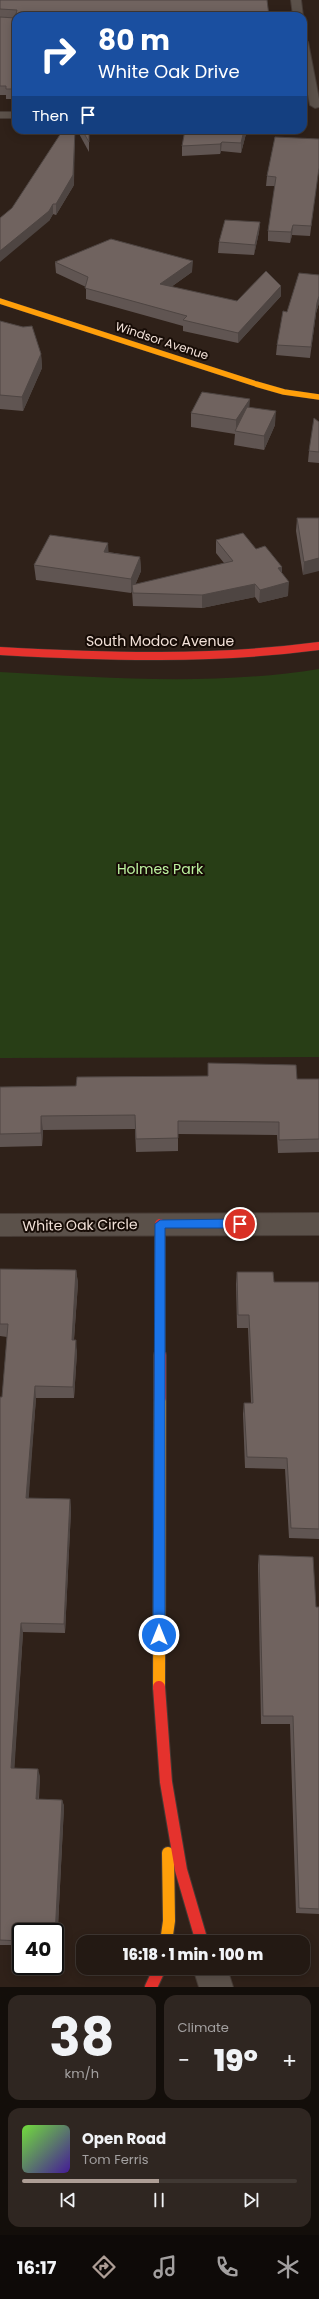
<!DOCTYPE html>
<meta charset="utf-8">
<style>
body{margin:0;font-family:Poppins,sans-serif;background:#2f2621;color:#f1f3f6;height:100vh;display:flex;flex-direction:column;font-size:15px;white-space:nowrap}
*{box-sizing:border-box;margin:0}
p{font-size:13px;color:#a3a0a0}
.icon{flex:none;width:22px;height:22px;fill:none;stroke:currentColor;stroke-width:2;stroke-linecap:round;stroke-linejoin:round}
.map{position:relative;height:1987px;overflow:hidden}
.panel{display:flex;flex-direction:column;gap:8px;padding:8px;background:#130e0a;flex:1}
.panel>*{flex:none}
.banner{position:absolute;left:12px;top:12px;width:295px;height:122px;border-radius:12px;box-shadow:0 2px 10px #0003,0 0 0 1px #403833;background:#1a4fa0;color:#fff;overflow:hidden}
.speed{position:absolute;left:12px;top:1923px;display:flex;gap:8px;font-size:20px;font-weight:700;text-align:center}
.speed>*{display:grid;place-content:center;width:52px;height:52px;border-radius:50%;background:#231913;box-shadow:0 2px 10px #0003,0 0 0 1px #403833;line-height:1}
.speed .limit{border:2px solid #111;border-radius:6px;background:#fff;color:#111}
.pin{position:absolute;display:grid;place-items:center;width:34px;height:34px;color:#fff;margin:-17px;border:2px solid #fff;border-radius:50%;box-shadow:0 1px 4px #0007}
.me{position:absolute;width:44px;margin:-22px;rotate:0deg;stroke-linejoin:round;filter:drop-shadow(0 0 3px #0008)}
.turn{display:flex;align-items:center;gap:14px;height:84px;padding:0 20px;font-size:18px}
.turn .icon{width:52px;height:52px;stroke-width:2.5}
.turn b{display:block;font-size:28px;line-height:34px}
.then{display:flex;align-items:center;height:38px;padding:0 20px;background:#0003;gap:8px;font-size:15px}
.big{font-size:30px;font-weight:800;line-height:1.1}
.panel .tile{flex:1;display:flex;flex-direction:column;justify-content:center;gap:6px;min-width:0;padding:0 14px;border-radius:12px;background:#2f2621}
.panel .dial{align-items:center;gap:0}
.dial b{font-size:52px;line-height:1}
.song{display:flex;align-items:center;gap:12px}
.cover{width:48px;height:48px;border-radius:6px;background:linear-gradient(135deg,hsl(100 70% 55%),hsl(260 70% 35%))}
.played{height:4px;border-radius:2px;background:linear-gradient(90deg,#ae9e96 50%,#403833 50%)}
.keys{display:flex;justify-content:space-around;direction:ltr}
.heat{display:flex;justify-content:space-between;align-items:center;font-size:22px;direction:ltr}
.panel .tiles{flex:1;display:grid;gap:8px;grid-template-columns:1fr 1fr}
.tile:last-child{grid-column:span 2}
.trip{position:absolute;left:76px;top:1935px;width:234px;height:40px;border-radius:12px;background:#231913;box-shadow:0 2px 10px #0003,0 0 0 1px #403833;font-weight:800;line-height:40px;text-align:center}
.tabs{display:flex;height:64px;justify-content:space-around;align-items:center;background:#0e0a08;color:#a3a0a0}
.tabs .icon{width:28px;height:28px}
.tabs .on{color:#ae9e96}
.tabs b{font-size:18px;color:#f1f3f6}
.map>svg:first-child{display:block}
.green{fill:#283e16}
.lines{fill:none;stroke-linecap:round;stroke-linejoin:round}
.street-casing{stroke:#463b35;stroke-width:2}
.slow-far1-casing{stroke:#463b35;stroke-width:6}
.slow-casing{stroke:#463b35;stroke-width:14}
.jam-far2-casing{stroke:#463b35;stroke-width:9}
.jam-far1-casing{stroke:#463b35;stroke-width:12}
.jam-casing{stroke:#463b35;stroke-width:14}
.street{fill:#5b514a;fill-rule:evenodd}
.slow-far1{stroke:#ff9f0a;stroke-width:5.5}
.slow{stroke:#ff9f0a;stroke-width:12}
.jam-far2{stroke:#e5322d;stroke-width:8}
.jam-far1{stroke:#e5322d;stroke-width:10}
.jam{stroke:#e5322d;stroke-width:12}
.wall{fill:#605552}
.shaded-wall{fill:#4e4542}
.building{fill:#70635f;stroke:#4e4542}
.route{fill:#1a73e8;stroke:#114b97}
.labels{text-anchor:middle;stroke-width:4;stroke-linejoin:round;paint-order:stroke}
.far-street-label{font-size:12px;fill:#f3e2d9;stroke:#170c06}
.street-label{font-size:14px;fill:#f3e2d9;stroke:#170c06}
.park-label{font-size:14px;fill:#bdf3a0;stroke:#170c06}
</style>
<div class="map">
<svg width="319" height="1987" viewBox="0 0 319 1987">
<rect width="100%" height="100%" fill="#2f2119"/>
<path class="green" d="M 319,669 L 319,1057 L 0,1058 L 0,672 C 107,678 213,686 319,669 Z"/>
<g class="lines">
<g class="street-casing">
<g id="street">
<path d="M 291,0 L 301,0 L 303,16 L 293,16 Z"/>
<path d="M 303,39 L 308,42 L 319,99 L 319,107 L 315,108 L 310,105 L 303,68 Z"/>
<rect x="0" y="112" width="16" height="6"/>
<path d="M 319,1213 L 319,1235 L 0,1236 L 0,1214 Z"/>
<path d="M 193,1968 L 227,1968 L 233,1987 L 199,1987 Z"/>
</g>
</g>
<g class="slow-far1-casing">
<path id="slow-far1" d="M 0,301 L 256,384 L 284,392 L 319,397"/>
</g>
<g class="slow-casing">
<g id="slow">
<path d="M 159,1687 L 160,1398"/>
<path d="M 166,1942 L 169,1921 L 168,1853"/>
</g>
</g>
<g class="jam-far2-casing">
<path id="jam-far2" d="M 0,651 C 107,657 213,660 319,646"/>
</g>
<g class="jam-far1-casing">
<path id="jam-far1" d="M 160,1224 L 160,1356"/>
</g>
<g class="jam-casing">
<g id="jam">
<path d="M 160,1355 L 160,1398"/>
<path d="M 159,1687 L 166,1782 L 181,1870 L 202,1942"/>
<path d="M 151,1987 L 160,1968"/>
</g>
</g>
<use href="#street" class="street"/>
<use href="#slow-far1" class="slow-far1"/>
<use href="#slow" class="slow"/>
<use href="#jam-far2" class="jam-far2"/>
<use href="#jam-far1" class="jam-far1"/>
<use href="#jam" class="jam"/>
</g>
<g class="wall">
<path d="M 0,0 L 267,0 L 16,16 L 16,99 L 6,99 L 6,95 L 0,95 Z"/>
<path d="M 77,130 L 89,130 L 89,152 Z"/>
<path d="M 247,130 L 241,153 L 221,151 L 220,154 L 182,156 L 182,146 Z"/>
<path d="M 275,137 L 317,180 L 310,236 L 292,235 L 290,243 L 268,241 L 268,231 L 275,186 L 266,186 L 267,176 Z"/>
<path d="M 74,185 L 56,215 L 53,214 L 49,221 L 12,208 Z"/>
<path d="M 260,222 L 259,232 L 254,255 L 218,253 L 219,242 Z"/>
<path d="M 55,262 L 192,272 L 171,287 L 237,301 L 281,296 L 238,343 L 183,331 L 183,326 L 86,299 L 86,287 L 56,273 Z"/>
<path d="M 319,275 L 319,303 L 316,313 L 310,358 L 276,355 L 277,345 L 287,312 Z"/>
<path d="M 0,321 L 23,327 L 41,354 L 42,368 L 23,411 L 0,409 Z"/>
<path d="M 191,413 L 275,425 L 264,450 L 234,445 L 235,434 L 191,427 Z"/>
<path d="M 319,422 L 319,463 L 308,462 L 309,451 Z"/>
<path d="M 297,518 L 319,518 L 303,575 L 296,531 Z"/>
<path d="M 216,540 L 256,549 L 282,567 L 282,573 L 288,596 L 259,603 L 255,597 L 202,608 L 133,606 L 132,591 L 131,593 L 36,580 L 34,565 L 108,543 L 108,552 L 140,557 L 141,571 L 135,585 L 224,563 L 216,553 Z"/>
<path d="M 208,1063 L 297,1079 L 319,1079 L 319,1152 L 278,1153 L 277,1135 L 178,1134 L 178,1151 L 136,1152 L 135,1129 L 43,1130 L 42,1146 L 0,1147 L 0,1087 L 76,1086 L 208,1076 Z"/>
<path d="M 0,1269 L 76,1270 L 78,1283 L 74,1340 L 77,1352 L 74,1398 L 36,1398 L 28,1498 L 70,1499 L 71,1510 L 65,1633 L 23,1632 L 14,1768 L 40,1776 L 39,1799 L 62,1800 L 64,1806 L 57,1946 L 55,1946 L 55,1932 L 21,1932 L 21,1945 L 0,1945 L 0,1397 L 2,1397 L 7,1337 L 0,1336 Z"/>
<path d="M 237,1272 L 274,1282 L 319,1282 L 319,1539 L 289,1538 L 285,1469 L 245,1468 L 243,1414 L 244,1403 L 251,1403 L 248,1328 L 237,1328 L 236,1284 Z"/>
<path d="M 259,1555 L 316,1607 L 319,1607 L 319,1914 L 296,1913 L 290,1724 L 261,1724 L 258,1565 Z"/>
</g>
<g class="shaded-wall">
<path d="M 75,130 L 74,185 L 56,215 L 56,204 Z"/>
<path d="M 244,130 L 247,130 L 241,153 L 241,143 Z"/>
<path d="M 222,142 L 221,151 L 220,154 L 220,144 Z"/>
<path d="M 53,204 L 53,214 L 49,221 L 0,262 L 0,251 Z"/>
<path d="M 260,222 L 259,232 L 254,255 L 255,245 Z"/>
<path d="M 293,225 L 292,235 L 290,243 L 291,232 Z"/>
<path d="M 193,261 L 192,272 L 160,295 L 160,284 Z"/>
<path d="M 281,286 L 281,296 L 238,343 L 238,333 Z"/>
<path d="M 319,296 L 319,303 L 316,313 L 310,358 L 317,303 Z"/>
<path d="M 41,354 L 42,368 L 23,411 L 22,397 Z"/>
<path d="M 250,399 L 249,413 L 236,431 L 236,420 Z"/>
<path d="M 276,411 L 275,425 L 264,450 L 264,436 Z"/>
<path d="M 108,543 L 109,558 L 104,552 Z"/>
<path d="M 140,557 L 141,571 L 133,590 L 132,585 L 132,591 L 131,593 L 131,579 Z"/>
<path d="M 319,558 L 319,571 L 303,575 L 304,562 Z"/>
<path d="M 282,567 L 281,580 L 278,568 Z"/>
<path d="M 289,582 L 288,596 L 259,603 L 260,590 Z"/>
<path d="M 255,584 L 255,597 L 202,608 L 202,595 Z"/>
<path d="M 41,1116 L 43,1130 L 42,1146 L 41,1133 Z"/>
<path d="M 76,1270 L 78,1283 L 73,1352 L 72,1340 Z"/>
<path d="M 76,1340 L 77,1352 L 74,1398 L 73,1387 Z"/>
<path d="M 35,1386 L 36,1398 L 28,1509 L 26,1498 Z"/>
<path d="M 70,1499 L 71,1510 L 65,1633 L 64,1624 Z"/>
<path d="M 21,1623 L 23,1632 L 14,1776 L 11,1768 Z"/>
<path d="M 38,1769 L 40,1776 L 38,1806 L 36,1799 Z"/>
<path d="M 62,1800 L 64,1806 L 57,1946 L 55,1942 L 55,1936 Z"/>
</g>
<g class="building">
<path d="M 0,0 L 267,0 L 269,16 L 16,16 L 16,89 L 6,89 L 6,86 L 0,86 L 0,17 L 15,18 L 17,10 L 0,9 Z"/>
<path d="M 63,130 L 75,130 L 73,175 L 56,204 L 53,204 L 49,211 L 0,251 L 0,218 L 12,208 Z"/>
<path d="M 82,130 L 89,130 L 89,142 Z"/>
<path d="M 185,130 L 244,130 L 241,143 L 222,142 L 220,144 L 182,146 Z"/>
<path d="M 275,137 L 319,139 L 319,168 L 311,226 L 293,225 L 291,232 L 268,231 L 276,177 L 267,176 Z"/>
<path d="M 225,220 L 260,222 L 255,245 L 219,242 Z"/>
<path d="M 111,239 L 193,261 L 160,284 L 237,301 L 266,271 L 281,286 L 238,333 L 183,320 L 187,316 L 85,288 L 88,277 L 55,262 Z"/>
<path d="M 299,273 L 319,275 L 319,296 L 317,303 L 311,347 L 277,345 L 283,311 L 287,312 Z"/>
<path d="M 0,321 L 23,327 L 32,326 L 41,354 L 22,397 L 0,395 Z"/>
<path d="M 202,392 L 250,399 L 236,420 L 191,413 Z"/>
<path d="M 247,407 L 276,411 L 264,436 L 235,431 Z"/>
<path d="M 314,418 L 319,422 L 319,452 L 309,451 Z"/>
<path d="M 297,518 L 319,518 L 319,558 L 304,562 Z"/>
<path d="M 243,533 L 256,549 L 265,546 L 282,567 L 278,568 L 289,582 L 260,590 L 255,584 L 202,595 L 133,593 L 132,585 L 233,561 L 216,540 Z"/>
<path d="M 50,535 L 108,543 L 104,552 L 140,557 L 131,579 L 34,565 Z"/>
<path d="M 208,1063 L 296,1065 L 297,1079 L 319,1079 L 319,1139 L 279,1140 L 279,1122 L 178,1121 L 178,1138 L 136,1139 L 135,1115 L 41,1116 L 41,1133 L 0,1134 L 0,1087 L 76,1086 L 77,1077 L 208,1076 Z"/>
<path d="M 0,1269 L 76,1270 L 72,1340 L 76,1340 L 73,1387 L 35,1386 L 26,1498 L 70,1499 L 64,1624 L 21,1623 L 11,1768 L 38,1769 L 36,1799 L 62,1800 L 55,1936 L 55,1932 L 21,1932 L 21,1941 L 0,1940 L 0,1397 L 2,1397 L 8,1324 L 0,1324 Z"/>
<path d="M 237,1272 L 273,1272 L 274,1282 L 319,1282 L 319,1529 L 291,1528 L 287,1458 L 247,1457 L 244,1403 L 253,1403 L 249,1315 L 238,1315 Z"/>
<path d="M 259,1555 L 313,1557 L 316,1607 L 319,1607 L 319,1909 L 299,1908 L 293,1716 L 263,1716 Z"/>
</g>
<path class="route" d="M 240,1219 L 245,1224 L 240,1228 L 165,1228 L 165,1635 L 163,1640 L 159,1642 L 155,1640 L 153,1635 L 155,1224 L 160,1220 Z"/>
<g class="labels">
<g class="far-street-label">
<text transform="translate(162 341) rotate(18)" y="4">Windsor Avenue</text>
</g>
<g class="street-label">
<text x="160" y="646">South Modoc Avenue</text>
<text transform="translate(80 1225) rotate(-1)" y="5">White Oak Circle</text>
</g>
<g class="park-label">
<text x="160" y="874">Holmes Park</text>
</g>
</g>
</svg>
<div class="speed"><div class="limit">40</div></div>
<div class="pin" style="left:240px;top:1224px;background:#d93025"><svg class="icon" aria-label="arrive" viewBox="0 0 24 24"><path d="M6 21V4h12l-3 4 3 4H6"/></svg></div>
<svg class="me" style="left:159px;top:1635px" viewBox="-20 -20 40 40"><circle r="17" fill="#1a73e8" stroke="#fff" stroke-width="3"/><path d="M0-11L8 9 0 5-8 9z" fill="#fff"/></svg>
<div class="trip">16:18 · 1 min · 100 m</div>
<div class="banner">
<div class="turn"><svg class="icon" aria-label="right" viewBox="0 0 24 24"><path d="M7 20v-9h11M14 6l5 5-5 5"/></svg><div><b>80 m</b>White Oak Drive</div></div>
<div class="then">Then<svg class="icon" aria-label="arrive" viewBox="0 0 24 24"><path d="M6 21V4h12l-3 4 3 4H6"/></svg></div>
</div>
</div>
<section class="panel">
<div class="tiles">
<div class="tile dial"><b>38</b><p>km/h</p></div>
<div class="tile"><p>Climate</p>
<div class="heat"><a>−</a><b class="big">19°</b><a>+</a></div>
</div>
<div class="tile">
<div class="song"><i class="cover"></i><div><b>Open Road</b><p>Tom Ferris</p></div></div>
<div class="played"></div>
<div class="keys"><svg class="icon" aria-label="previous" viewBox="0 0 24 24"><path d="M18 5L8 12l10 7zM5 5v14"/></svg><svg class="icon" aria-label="pause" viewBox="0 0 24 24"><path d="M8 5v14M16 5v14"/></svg><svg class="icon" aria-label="next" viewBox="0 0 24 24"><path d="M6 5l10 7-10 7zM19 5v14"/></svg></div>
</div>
</div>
</section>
<nav class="tabs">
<b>16:17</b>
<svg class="icon on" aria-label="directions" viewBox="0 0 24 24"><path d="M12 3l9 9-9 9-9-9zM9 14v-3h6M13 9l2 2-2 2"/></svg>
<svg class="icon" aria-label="music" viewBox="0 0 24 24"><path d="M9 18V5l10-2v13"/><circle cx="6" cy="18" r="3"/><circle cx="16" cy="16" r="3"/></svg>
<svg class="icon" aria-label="phone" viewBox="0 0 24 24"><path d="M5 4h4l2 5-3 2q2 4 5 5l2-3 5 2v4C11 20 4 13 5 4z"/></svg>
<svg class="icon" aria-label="climate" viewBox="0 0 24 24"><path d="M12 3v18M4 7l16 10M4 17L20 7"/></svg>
</nav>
